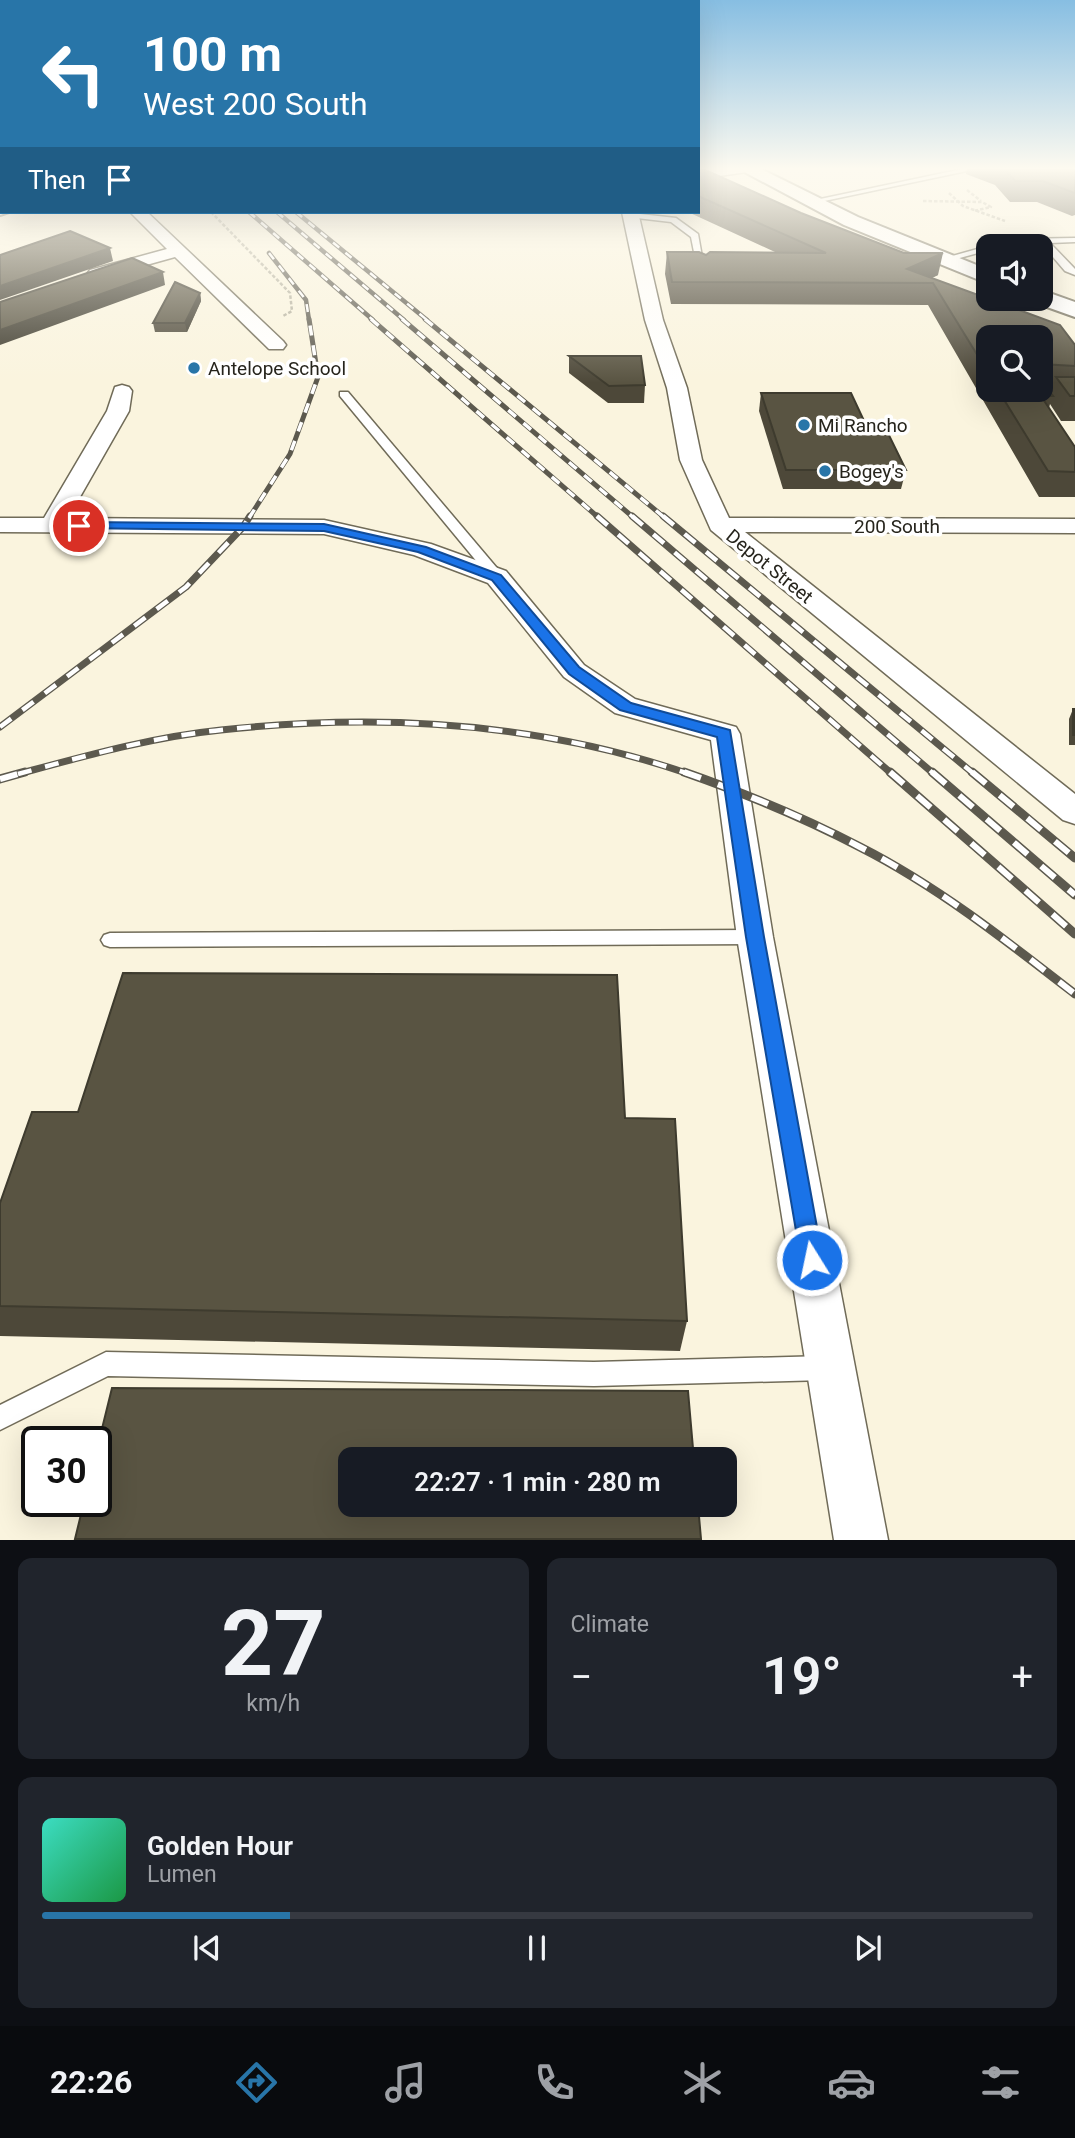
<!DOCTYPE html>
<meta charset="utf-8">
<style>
body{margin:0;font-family:Roboto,sans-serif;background:#20242c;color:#f1f3f6;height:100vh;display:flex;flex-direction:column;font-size:26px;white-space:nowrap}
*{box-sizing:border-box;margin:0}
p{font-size:23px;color:#9ea1a6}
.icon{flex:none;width:38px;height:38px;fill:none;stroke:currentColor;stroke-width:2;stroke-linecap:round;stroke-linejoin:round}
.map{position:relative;height:1540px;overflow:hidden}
.drawer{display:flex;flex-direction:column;gap:18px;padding:18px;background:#0d0f14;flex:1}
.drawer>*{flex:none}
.top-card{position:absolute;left:0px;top:0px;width:700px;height:214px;box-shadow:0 7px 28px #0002;background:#2875a8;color:#fff;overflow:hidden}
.fabs{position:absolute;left:976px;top:234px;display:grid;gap:14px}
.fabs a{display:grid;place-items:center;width:77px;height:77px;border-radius:14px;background:#171b24;box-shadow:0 7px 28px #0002;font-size:35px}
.speed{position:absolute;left:21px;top:1426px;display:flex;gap:14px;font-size:35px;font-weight:700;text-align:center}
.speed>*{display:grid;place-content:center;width:91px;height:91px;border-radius:50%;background:#171b24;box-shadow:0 7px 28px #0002;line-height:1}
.speed .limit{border:4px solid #111;border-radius:10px;background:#fff;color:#111}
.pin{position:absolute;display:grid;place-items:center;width:60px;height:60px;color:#fff;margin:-30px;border:4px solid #fff;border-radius:50%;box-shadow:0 2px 7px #0007}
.me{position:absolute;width:77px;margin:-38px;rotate:350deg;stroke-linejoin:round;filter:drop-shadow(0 0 5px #0008)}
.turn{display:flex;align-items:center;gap:24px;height:147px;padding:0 28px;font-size:32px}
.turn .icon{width:91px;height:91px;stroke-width:2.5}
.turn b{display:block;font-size:49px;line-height:60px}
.then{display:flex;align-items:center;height:66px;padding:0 28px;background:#0003;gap:14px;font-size:26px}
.big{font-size:52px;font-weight:600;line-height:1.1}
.drawer .widget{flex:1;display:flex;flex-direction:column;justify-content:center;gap:10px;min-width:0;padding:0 24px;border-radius:14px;background:#20242c}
.drawer .dial{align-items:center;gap:0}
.dial b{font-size:91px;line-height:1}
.song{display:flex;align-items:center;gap:21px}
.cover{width:84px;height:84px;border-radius:10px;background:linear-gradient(135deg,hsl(170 70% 55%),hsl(140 70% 35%))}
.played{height:7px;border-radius:4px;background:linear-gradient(90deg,#2875a8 25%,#363941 25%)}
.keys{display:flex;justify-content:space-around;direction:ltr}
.heat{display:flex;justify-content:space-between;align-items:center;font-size:38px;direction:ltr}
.drawer .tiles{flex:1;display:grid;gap:18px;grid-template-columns:1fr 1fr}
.widget:last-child{grid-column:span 2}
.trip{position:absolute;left:338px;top:1447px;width:399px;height:70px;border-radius:14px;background:#171b24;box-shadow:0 7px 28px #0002;font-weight:600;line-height:70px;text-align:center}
.tabs{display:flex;height:112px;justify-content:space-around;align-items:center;background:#090b0e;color:#9ea1a6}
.tabs .icon{width:49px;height:49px}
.tabs .on{color:#2875a8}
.tabs b{font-size:32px;color:#f1f3f6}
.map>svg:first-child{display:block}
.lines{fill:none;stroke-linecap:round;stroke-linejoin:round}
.lane-casing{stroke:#706b58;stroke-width:3}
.street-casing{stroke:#706b58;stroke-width:3}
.secondary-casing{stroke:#706b58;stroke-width:4}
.path{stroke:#b4b09e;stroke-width:2.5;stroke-dasharray:3.5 2;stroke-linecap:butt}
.lane{fill:#fff;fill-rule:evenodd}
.street{fill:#fff;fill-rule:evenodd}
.secondary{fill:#fff;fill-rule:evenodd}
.rail-far3-casing{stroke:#5c594e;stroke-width:4.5}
.rail-far2-casing{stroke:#5c594e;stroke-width:5}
.rail-far1-casing{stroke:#5c594e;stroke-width:7}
.rail-casing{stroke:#5c594e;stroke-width:9}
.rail-far3{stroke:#fff;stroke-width:2.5;stroke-dasharray:8;stroke-linecap:butt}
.rail-far2{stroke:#fff;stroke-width:3.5;stroke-dasharray:10;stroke-linecap:butt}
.rail-far1{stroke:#fff;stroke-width:4.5;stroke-dasharray:14;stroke-linecap:butt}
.rail{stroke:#fff;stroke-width:6;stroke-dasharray:18;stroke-linecap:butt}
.wall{fill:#4d4839;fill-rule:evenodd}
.shaded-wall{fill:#3e3b2e}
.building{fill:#595442;stroke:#3e3b2e;stroke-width:2}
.route{fill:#1a73e8;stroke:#114b97;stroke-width:2}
.poi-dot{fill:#2875a8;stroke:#fff;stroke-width:2.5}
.labels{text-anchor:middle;stroke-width:7;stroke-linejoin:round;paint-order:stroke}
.far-poi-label{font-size:19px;fill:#26241c;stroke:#fff;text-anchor:start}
.far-street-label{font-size:19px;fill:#26241c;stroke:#fff}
</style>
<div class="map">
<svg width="1075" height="1540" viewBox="0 0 1075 1540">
<rect width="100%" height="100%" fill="#faf4de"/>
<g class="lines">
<g class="lane-casing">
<g id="lane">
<path d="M 967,168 L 981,168 L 810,204 L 806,202 Z"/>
<path d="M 631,213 L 676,218 L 698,234 L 705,274 L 698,272 L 691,237 L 671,222 L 628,217 Z"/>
<path d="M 1075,238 L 1075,242 L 1050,243 L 1075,269 L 1075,275 L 1065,271 L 1041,243 L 989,247 L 989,250 L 945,262 L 938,260 L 1013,239 Z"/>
<path d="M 340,392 L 348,392 L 502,574 L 502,580 L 492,580 L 340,396 Z"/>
<path d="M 755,930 L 761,932 L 764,937 L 761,942 L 755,944 L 110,947 L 104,945 L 101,940 L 104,935 L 110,933 Z"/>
<path d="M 106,1352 L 594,1362 L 825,1356 L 834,1359 L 837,1368 L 834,1377 L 825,1380 L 594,1386 L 108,1376 L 0,1430 L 0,1405 Z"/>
</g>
</g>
<g class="street-casing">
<g id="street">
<path d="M 718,168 L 754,168 L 747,172 L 698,179 L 698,171 Z"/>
<path d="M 130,212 L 147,212 L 283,341 L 286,345 L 283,349 L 269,349 L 175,257 L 96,279 L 90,278 L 87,274 L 90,270 L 167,249 Z"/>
<path d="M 622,212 L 638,212 L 663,320 L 687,388 L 702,460 L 729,518 L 1075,519 L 1075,533 L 745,532 L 1075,794 L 1075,824 L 1063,820 L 711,530 L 680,460 L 667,388 L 645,320 Z"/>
<path d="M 122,385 L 129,387 L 132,391 L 129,411 L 68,518 L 324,520 L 431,544 L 506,571 L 584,665 L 635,699 L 736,727 L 740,734 L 773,937 L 888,1540 L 834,1540 L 737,937 L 711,740 L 615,713 L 564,677 L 488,583 L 414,555 L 324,534 L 0,532 L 0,518 L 44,518 L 107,411 L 115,387 Z"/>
</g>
</g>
<g class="secondary-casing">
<g id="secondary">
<path d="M 737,168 L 759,168 L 858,217 L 989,270 L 989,284 L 844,225 Z"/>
<path d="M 2,202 L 2,212 L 9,212 L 0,215 Z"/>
<path d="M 1041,290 L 1075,302 L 1075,317 L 1033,302 L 1032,299 L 1041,299 Z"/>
</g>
</g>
<g class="path">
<path d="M 967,190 L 981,201"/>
<path d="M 949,193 L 963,206 L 1005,221"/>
<path d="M 923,201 L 982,202 L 991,207 L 973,211"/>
<path d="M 211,212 L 290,293 L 292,311 L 283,316"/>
</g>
<use href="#lane" class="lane"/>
<use href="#street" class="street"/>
<use href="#secondary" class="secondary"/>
<g class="rail-far3-casing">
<g id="rail-far3">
<path d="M 249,212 L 373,320"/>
<path d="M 277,212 L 404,320"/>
<path d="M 296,212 L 427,320"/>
<path d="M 269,253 L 306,300 L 309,320"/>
</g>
</g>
<g class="rail-far2-casing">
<g id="rail-far2">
<path d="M 371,319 L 599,518"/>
<path d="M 402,319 L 634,518"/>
<path d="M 425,319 L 665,518"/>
<path d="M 249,518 L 290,454 L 318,377 L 309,319"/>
</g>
</g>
<g class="rail-far1-casing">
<g id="rail-far1">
<path d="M 597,516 L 892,774"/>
<path d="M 632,516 L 934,774"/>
<path d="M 663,516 L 974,774"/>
<path d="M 0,727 L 186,587 L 243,527 L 250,516"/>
<path d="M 18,774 C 85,756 152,737 221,730 C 378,713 539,722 689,774"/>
</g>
</g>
<g class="rail-casing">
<g id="rail">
<path d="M 684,772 C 744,793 803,817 860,847 C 937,886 1007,941 1075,994"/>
<path d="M 890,772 L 1075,934"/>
<path d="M 932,772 L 1075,895"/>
<path d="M 972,772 L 1075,858"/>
<path d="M 0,779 L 25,772"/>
</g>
</g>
<use href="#rail-far3" class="rail-far3"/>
<use href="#rail-far2" class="rail-far2"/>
<use href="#rail-far1" class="rail-far1"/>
<use href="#rail" class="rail"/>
</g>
<g class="wall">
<path d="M 698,168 L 938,275 L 932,278 L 1075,345 L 1075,421 L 1061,421 L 1050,404 L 1049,408 L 1075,447 L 1075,497 L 1039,497 L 928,305 L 671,304 L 665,274 L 667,252 L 706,255 L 775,252 L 688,212 L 698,212 ZM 989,338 L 1041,338 L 1041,390 L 989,390 Z"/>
<path d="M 967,168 L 1075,168 L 1075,215 L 1072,216 L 1037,202 L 1010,202 L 995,185 L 966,174 Z"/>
<path d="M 200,293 L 201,301 L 187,332 L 155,332 L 153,323 Z"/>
<path d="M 569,356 L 645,385 L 644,403 L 608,403 L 569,373 Z"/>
<path d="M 761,393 L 865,423 L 906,470 L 901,489 L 783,489 L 759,411 Z"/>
<path d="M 1073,709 L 1075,709 L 1075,745 L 1069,745 L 1069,719 Z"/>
<path d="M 625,1118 L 687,1321 L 680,1351 L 0,1336 L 0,1203 Z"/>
</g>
<g class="shaded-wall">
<path d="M 110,248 L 113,261 L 0,300 L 0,286 Z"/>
<path d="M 943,253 L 938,275 L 920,283 L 907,269 Z"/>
<path d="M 163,272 L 165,285 L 0,345 L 0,330 Z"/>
<path d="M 200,293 L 201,301 L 187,332 L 185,323 Z"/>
</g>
<g class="building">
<path d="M 698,168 L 701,168 L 801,213 L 904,253 L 943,253 L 907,269 L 1060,325 L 1075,345 L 1075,366 L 1041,364 L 1041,338 L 989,338 L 989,374 L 933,283 L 672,282 L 667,252 L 699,252 L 706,255 L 710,252 L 826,253 L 698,196 Z"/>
<path d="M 1004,168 L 1075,168 L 1075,193 L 1043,181 L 1015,181 Z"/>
<path d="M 70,231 L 110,248 L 0,286 L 0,255 Z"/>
<path d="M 132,258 L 163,272 L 0,330 L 0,302 Z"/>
<path d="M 175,282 L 200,293 L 185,323 L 153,323 Z"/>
<path d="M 569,356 L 641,356 L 645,385 L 609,386 Z"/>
<path d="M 1056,377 L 1075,377 L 1075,396 L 1070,396 Z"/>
<path d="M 1041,380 L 1053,396 L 1041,396 L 1075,447 L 1075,472 L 1048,471 L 998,390 L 1041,390 Z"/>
<path d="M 761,393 L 851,393 L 865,423 L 883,423 L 906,470 L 786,470 Z"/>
<rect x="1073" y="709" width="2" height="26"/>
<path d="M 123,973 L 617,975 L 625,1118 L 675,1119 L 687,1321 L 0,1306 L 0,1203 L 32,1112 L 78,1112 Z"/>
<path d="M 112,1388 L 688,1391 L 694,1460 L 350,1460 L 350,1505 L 698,1505 L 701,1539 L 75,1539 L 84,1502 L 96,1502 L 96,1453 Z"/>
</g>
<linearGradient id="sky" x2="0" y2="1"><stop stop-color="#87bee2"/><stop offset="0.44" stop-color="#fdfaf0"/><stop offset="1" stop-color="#fdfaf0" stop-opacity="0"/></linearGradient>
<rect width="1075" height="383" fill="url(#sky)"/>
<path class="route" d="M 79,522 L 324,524 L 426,547 L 501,575 L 579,667 L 631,703 L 730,730 L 764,937 L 823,1260 L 820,1268 L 812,1272 L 804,1268 L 801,1260 L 746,937 L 717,737 L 620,710 L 569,674 L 492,580 L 418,552 L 324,531 L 75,528 L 75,523 Z"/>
<g class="poi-dot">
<circle cx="194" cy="368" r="7"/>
<circle cx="804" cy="425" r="7"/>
<circle cx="825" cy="471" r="7"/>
</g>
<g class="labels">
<g class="far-poi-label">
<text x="208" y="375">Antelope School</text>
<text x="818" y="432">Mi Rancho</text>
<text x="839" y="478">Bogey's</text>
</g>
<g class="far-street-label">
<text x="897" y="533">200 South</text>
<text transform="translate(770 566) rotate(39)" y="7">Depot Street</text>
</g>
</g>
</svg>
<div class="fabs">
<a><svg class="icon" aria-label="sound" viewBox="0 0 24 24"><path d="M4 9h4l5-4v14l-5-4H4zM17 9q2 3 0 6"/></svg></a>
<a><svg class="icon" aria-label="search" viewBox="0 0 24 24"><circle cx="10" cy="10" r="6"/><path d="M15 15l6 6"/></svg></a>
</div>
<div class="speed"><div class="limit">30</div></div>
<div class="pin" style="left:79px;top:526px;background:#d93025"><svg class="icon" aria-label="arrive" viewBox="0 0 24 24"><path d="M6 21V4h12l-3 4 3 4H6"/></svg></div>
<svg class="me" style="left:812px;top:1260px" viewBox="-20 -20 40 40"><circle r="17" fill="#1a73e8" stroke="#fff" stroke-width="3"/><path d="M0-11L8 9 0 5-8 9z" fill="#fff"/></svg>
<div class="trip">22:27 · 1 min · 280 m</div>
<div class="top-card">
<div class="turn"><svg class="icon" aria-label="left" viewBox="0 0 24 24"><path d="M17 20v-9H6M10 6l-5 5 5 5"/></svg><div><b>100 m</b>West 200 South</div></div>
<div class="then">Then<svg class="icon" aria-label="arrive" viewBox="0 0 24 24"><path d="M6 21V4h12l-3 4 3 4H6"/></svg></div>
</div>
</div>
<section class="drawer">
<div class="tiles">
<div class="widget dial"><b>27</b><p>km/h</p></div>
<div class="widget"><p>Climate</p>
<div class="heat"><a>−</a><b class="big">19°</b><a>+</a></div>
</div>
<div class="widget">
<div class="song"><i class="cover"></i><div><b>Golden Hour</b><p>Lumen</p></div></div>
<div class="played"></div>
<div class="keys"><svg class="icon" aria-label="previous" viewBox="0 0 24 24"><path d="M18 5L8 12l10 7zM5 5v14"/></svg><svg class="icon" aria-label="pause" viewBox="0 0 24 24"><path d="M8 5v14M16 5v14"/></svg><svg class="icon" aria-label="next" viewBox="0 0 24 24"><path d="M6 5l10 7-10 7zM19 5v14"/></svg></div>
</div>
</div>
</section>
<nav class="tabs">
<b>22:26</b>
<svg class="icon on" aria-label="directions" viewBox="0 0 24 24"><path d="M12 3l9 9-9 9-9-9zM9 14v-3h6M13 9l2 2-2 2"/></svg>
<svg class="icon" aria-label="music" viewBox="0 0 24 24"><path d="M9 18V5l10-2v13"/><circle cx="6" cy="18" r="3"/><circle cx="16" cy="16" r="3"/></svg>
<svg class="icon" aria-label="phone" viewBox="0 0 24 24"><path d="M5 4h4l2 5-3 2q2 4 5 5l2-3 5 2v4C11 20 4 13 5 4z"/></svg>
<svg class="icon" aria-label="climate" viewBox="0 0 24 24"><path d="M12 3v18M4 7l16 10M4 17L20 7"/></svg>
<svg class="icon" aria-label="car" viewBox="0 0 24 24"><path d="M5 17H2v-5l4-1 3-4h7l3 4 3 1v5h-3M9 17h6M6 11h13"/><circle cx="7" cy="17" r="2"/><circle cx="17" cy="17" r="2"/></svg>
<svg class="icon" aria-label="filters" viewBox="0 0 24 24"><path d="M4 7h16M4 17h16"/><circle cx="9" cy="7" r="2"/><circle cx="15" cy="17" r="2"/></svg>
</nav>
